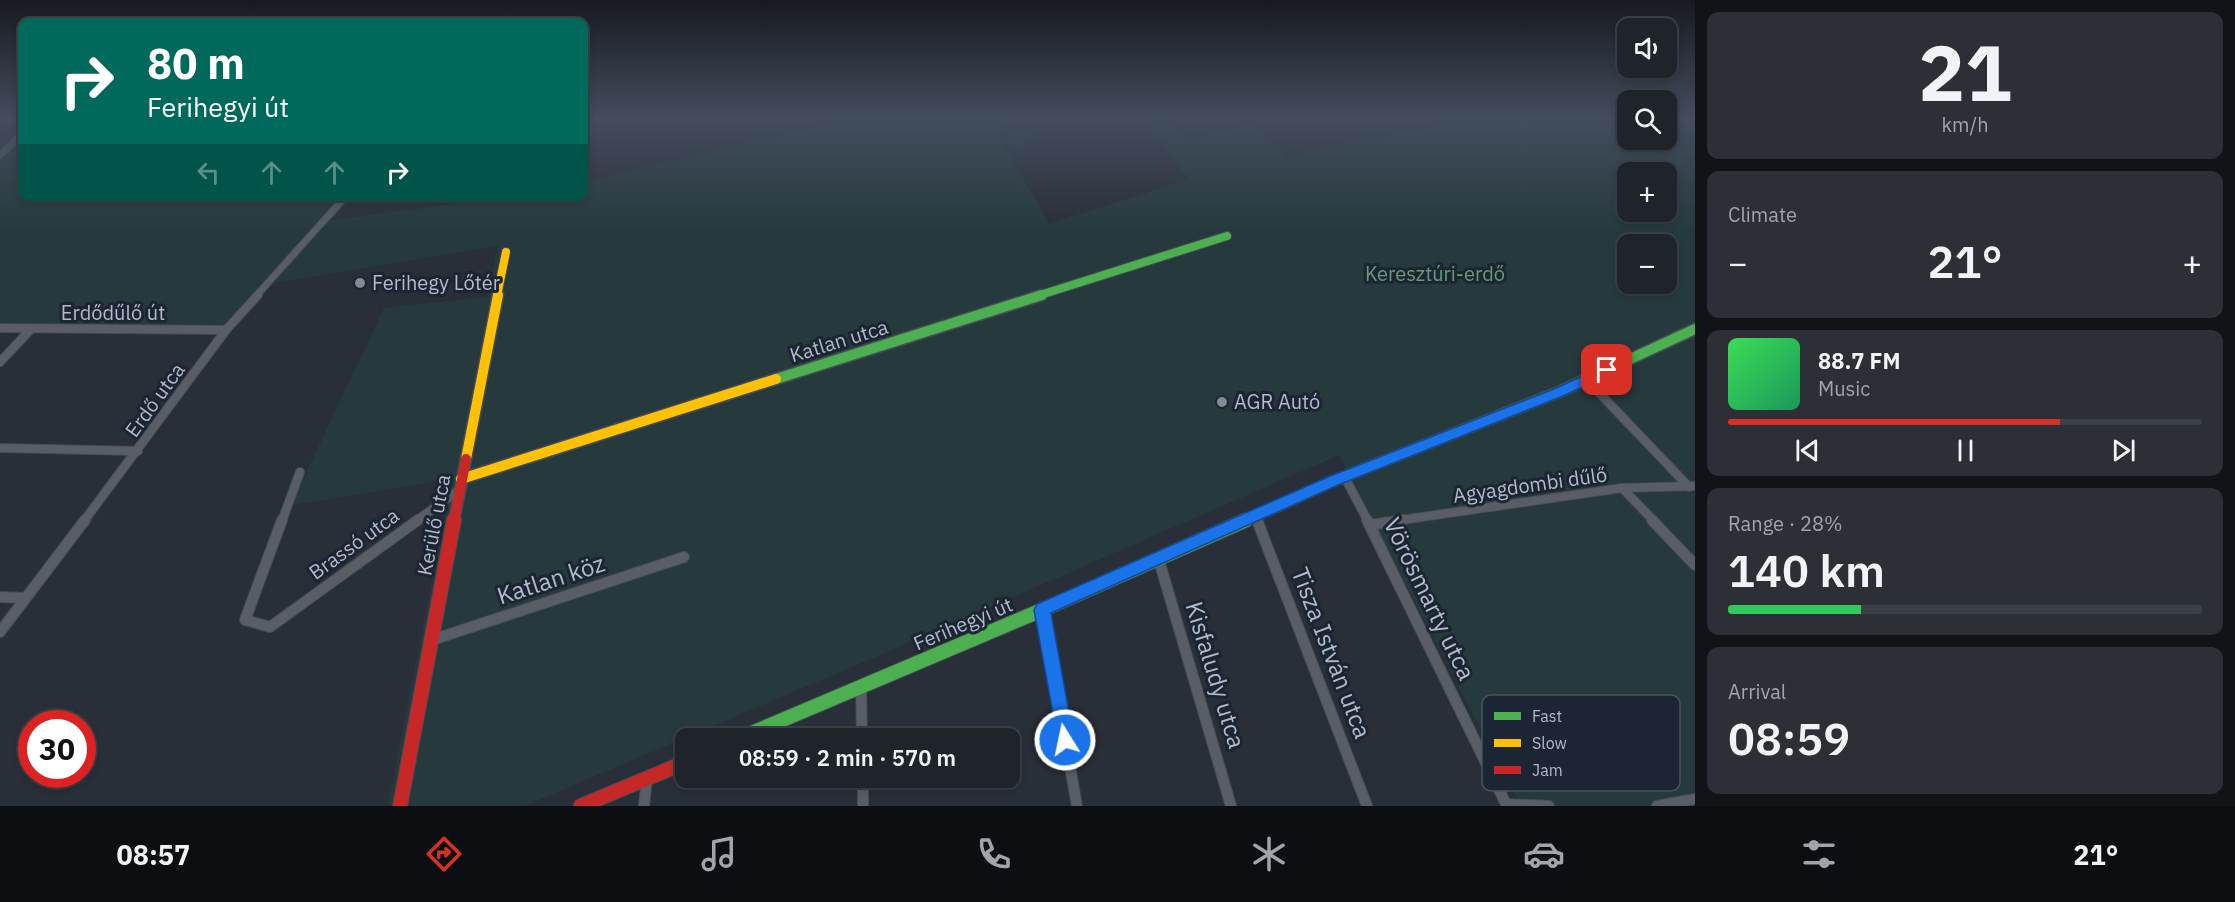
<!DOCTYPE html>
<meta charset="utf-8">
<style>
body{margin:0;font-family:"IBM Plex Sans",sans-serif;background:#2c2f36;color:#f1f3f6;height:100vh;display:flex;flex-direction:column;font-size:22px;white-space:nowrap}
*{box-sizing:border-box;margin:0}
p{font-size:20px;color:#a1a4a8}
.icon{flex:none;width:33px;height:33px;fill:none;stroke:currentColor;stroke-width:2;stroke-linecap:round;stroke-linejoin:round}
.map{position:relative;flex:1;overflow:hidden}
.side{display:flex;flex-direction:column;gap:12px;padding:12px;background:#111317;width:540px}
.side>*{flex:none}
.hud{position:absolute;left:18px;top:18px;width:570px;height:183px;border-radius:12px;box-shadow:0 3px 9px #0003,0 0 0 2px #3c4047;background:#00695c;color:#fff;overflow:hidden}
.tools{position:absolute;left:1617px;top:18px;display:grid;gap:12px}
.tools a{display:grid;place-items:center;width:60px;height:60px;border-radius:12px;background:#1f232a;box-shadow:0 3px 9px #0003,0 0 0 2px #3c4047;font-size:30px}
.speed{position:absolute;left:18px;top:710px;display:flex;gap:12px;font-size:30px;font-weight:700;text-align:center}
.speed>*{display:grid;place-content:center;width:78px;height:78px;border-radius:50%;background:#1f232a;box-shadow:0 3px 9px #0003,0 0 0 2px #3c4047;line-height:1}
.speed .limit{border:9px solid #d22;background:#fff;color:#111}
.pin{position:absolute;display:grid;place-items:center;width:51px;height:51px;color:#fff;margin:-26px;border-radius:12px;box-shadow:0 3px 9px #0006}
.me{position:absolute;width:66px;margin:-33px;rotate:350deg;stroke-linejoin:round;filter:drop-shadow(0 0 4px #0008)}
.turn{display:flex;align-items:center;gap:21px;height:126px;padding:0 30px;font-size:27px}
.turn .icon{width:78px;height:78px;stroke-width:2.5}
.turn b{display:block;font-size:42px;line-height:51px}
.lanes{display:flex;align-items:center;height:57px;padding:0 30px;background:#0003;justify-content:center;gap:30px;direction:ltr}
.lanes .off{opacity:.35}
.big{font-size:45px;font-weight:600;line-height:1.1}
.side .card{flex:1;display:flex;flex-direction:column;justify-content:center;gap:9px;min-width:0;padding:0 21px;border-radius:12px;background:#2c2f36}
.side .dial{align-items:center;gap:0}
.dial b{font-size:78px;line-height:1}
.song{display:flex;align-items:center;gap:18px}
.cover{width:72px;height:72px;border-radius:9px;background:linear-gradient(135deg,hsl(130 70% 55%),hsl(150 70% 35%))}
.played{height:6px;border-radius:3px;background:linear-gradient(90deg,#d93025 70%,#3c4047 70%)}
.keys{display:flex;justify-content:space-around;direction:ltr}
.heat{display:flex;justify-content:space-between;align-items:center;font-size:33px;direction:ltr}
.charge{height:9px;border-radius:4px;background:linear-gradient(90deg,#34c759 28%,#3c4047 0)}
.trip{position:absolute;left:675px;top:728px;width:345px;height:60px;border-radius:12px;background:#1f232a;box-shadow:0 3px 9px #0003,0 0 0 2px #3c4047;font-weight:600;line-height:60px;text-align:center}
.menu{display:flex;height:96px;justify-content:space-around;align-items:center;background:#0c0e11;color:#a1a4a8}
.menu .icon{width:42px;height:42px}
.menu .active{color:#d93025}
.menu b{font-size:27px;color:#f1f3f6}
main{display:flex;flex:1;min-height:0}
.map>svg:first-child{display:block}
.green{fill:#263a3e;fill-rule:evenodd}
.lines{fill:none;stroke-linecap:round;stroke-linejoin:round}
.street-far2-casing{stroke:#464c55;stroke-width:8}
.street-far1-casing{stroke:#464c55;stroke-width:10}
.street-casing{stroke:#464c55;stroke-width:12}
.fast-far2-casing{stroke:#464c55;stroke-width:10}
.fast-far1-casing{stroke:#464c55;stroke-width:13}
.fast-casing{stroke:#464c55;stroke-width:16}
.slow-far1-casing{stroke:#464c55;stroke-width:10}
.slow-casing{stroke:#464c55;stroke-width:13}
.jam-far1-casing{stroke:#464c55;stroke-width:13}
.jam-casing{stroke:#464c55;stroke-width:16}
.street-far2{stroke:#595e66;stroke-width:6}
.street-far1{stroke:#595e66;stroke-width:8}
.street{stroke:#595e66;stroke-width:10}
.fast-far2{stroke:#4caf50;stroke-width:8}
.fast-far1{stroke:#4caf50;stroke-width:10}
.fast{stroke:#4caf50;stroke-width:14}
.slow-far1{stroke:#ffc107;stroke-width:8}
.slow{stroke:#ffc107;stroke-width:10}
.jam-far1{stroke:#c62828;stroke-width:10}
.jam{stroke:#c62828;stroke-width:14}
.route{fill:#1a73e8;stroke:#114b97;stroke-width:1.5}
.poi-dot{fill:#828a96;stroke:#1c2533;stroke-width:2}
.labels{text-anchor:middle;stroke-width:6;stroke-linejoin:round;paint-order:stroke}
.park-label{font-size:20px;fill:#689b74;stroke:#1c2533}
.poi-label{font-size:20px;fill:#b2bbc9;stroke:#1c2533;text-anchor:start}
.street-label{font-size:20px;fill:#b2bbc9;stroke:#1c2533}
.near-street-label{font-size:24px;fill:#b2bbc9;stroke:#1c2533}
.key{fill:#1c2533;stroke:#495260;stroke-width:1.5}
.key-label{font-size:16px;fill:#b2bbc9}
</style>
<main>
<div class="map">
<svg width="1695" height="806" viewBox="0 0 1695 806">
<rect width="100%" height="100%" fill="#292f38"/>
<g class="green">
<path d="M 853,118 L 1007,118 L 1012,123 L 997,133 L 1049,224 L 1188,180 L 1146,118 L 1165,118 L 1185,140 L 1251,125 L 1289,158 L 1311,151 L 1474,118 L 1627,118 L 1628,140 L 1666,140 L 1667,118 L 1695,118 L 1695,806 L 1521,806 L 1339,455 L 859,664 L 524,806 L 388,806 L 452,479 L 291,505 L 384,308 L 487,297 L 498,246 L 273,283 L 233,327 L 0,325 L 0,152 L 22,152 L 22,196 L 352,197 L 332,220 L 504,197 L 584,196 L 584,182 ZM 1628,172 L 1666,172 L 1666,212 L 1628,212 ZM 1628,244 L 1666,244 L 1666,284 L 1628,284 Z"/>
<path d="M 1016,131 L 1028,132 L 1033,136 L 1028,147 L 1016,149 L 1005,142 L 1008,135 Z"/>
</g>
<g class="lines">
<g class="street-far2-casing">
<g id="street-far2">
<path d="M 0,155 L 22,134"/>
<path d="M 256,296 L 346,196"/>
</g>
</g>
<g class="street-far1-casing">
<g id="street-far1">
<path d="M 0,328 L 226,330"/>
<path d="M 0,362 L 31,329"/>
<path d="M 1586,379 L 1689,487"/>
<path d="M 0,448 L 138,451"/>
<path d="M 1344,476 L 1368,521"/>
<path d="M 1622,488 L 1654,521"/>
<path d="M 1255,515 L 1257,521"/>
<path d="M 84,521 L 226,330 L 258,295"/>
<path d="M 282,521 L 300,472"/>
<path d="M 416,521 L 459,490"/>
<path d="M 1394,521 L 1622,488 L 1695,486"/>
</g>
</g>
<g class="street-casing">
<g id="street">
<path d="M 282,520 L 245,620 L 270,627 L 418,520"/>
<path d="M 1257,520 L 1367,806"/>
<path d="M 1367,520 L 1507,806"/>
<path d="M 1652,520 L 1695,565"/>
<path d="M 1370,525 L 1404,520"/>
<path d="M 1158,557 L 1231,806"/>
<path d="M 0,597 L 25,598"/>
<path d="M 1042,610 L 1077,806"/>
<path d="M 0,632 L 85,520"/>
<path d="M 432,640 L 684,557"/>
<path d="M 861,686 L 862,738"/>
<path d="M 863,777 L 863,806"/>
<path d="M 1506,804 L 1549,806"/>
<path d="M 644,806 L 647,778"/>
<path d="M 1657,806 L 1695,799"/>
</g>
</g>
<g class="fast-far2-casing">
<path id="fast-far2" d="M 1037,296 L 1227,236"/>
</g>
<g class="fast-far1-casing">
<g id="fast-far1">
<path d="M 776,379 L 1042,295"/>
<path d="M 1493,418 L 1559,392 L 1695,329"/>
<path d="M 1243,521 L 1278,506"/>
</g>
</g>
<g class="fast-casing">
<path id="fast" d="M 740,738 L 1042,610 L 1246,520"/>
</g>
<g class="slow-far1-casing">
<path id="slow-far1" d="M 497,296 L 506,252"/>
</g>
<g class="slow-casing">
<g id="slow">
<path d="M 466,459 L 498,295"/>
<path d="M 461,479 L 776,379"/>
<path d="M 1278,506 L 1333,481 L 1493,418"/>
</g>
</g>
<g class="jam-far1-casing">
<path id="jam-far1" d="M 454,521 L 466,459"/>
</g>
<g class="jam-casing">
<g id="jam">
<path d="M 400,806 L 454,520"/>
<path d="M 581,806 L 686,762"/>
</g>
</g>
<use href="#street-far2" class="street-far2"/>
<use href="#street-far1" class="street-far1"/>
<use href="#street" class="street"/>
<use href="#fast-far2" class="fast-far2"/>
<use href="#fast-far1" class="fast-far1"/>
<use href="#fast" class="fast"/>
<use href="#slow-far1" class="slow-far1"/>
<use href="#slow" class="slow"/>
<use href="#jam-far1" class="jam-far1"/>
<use href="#jam" class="jam"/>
</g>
<linearGradient id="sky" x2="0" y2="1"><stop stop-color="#171a1f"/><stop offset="0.51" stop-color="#434d5e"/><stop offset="1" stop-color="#434d5e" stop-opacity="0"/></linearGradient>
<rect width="1695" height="231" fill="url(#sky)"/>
<path class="route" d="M 1607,365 L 1612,366 L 1614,370 L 1612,373 L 1563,396 L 1338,485 L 1051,613 L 1074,740 L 1072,746 L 1065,749 L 1059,746 L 1034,610 L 1037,604 L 1328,477 L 1554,389 Z"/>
<g class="poi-dot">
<circle cx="360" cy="283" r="6"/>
<circle cx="1222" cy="402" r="6"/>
</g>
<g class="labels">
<g class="park-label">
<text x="1435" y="281">Keresztúri-erdő</text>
</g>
<g class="poi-label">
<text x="372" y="290">Ferihegy Lőtér</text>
<text x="1234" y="409">AGR Autó</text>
</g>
<g class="street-label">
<text x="113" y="320">Erdődűlő út</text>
<text transform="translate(839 341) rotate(-17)" y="7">Katlan utca</text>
<text transform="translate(155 400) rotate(-54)" y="7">Erdő utca</text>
<text transform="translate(1530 485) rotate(-8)" y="7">Agyagdombi dűlő</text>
<text transform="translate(434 525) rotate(-79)" y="7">Kerülő utca</text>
<text transform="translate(354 544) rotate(-36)" y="7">Brassó utca</text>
<text transform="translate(963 624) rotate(-23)" y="7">Ferihegyi út</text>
</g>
<g class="near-street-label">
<text transform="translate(551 580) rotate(-18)" y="8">Katlan köz</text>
<text transform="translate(1429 599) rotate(64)" y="8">Vörösmarty utca</text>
<text transform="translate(1331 653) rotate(69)" y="8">Tisza István utca</text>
<text transform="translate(1215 675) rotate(73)" y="8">Kisfaludy utca</text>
</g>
</g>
<rect x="1482" y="695" width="198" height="96" rx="9" class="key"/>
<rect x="1494" y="712" width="27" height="8" fill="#4caf50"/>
<rect x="1494" y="739" width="27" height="8" fill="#ffc107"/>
<rect x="1494" y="766" width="27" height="8" fill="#c62828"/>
<g class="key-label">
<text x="1532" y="722">Fast</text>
<text x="1532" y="749">Slow</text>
<text x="1532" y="776">Jam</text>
</g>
</svg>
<div class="tools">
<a><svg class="icon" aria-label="sound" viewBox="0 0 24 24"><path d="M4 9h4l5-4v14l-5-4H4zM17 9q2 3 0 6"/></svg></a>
<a><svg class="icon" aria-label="search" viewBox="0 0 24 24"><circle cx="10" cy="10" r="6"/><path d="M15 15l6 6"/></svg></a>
<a>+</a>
<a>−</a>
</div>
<div class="speed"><div class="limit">30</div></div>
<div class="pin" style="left:1607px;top:370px;background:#d93025"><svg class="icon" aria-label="arrive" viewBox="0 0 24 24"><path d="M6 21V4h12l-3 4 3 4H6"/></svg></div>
<svg class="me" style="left:1065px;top:740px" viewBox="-20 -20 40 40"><circle r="17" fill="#1a73e8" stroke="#fff" stroke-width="3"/><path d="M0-11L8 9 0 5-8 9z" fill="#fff"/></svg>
<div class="trip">08:59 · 2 min · 570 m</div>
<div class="hud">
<div class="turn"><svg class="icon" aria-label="right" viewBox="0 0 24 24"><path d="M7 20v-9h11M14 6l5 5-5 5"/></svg><div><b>80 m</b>Ferihegyi út</div></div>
<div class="lanes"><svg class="icon off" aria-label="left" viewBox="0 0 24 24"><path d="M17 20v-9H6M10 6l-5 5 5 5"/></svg><svg class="icon off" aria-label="ahead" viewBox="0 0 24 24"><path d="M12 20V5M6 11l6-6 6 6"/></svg><svg class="icon off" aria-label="ahead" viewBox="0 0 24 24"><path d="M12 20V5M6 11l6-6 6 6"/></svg><svg class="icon" aria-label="right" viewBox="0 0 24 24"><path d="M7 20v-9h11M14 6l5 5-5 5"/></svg></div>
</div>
</div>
<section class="side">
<div class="card dial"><b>21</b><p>km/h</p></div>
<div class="card"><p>Climate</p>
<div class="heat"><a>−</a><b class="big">21°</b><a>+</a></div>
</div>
<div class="card">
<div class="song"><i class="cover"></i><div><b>88.7 FM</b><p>Music</p></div></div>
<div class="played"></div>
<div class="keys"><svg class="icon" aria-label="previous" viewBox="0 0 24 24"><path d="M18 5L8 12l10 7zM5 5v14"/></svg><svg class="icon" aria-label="pause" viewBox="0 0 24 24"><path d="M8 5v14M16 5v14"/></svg><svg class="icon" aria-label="next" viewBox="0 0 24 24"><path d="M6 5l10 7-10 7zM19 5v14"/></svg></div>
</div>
<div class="card"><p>Range · 28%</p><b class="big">140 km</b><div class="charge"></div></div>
<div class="card"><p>Arrival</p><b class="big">08:59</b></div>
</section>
</main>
<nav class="menu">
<b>08:57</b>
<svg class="icon active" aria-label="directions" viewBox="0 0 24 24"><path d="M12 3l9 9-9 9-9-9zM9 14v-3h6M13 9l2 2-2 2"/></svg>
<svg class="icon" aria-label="music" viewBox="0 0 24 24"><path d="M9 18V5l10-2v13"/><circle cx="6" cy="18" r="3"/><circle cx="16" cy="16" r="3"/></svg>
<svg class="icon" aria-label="phone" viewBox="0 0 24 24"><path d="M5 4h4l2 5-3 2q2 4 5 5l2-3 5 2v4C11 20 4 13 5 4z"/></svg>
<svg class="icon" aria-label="climate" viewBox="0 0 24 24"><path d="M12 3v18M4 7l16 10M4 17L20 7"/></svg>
<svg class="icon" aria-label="car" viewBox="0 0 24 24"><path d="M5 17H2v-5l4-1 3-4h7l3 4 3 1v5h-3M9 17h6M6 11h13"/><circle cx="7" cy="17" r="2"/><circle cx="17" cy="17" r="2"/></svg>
<svg class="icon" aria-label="filters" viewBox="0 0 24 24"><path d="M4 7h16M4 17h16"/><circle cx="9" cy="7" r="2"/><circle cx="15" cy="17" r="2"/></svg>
<b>21°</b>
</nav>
